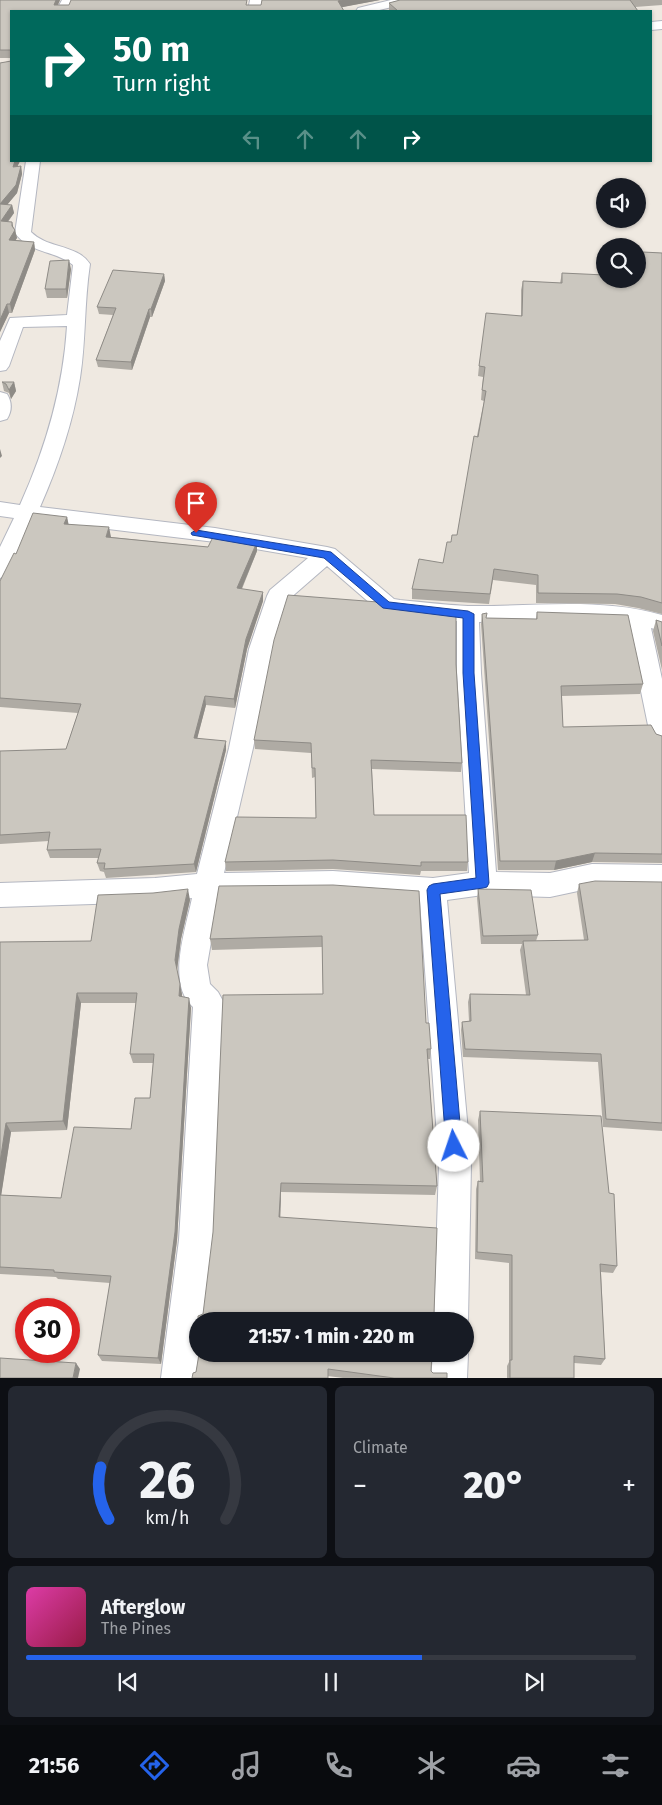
<!DOCTYPE html>
<meta charset="utf-8">
<style>
body{margin:0;font-family:"Fira Sans",sans-serif;background:#242831;color:#f1f3f6;height:100vh;display:flex;flex-direction:column;font-size:19px;white-space:nowrap}
*{box-sizing:border-box;margin:0}
p{font-size:16px;color:#9ea1a6}
.icon{flex:none;width:28px;height:28px;fill:none;stroke:currentColor;stroke-width:2;stroke-linecap:round;stroke-linejoin:round}
.map{position:relative;height:1378px;overflow:hidden}
.details{display:flex;flex-direction:column;gap:8px;padding:8px;background:#0d0f14;flex:1}
.details>*{flex:none}
.guide{position:absolute;left:10px;top:10px;width:642px;height:152px;border-radius:0px;box-shadow:0 1px 4px #0004;background:#00695c;color:#fff;overflow:hidden}
.fabs{position:absolute;left:596px;top:178px;display:grid;gap:10px}
.fabs a{display:grid;place-items:center;width:50px;height:50px;border-radius:50%;background:#171b24;box-shadow:0 1px 4px #0004;font-size:25px}
.speed{position:absolute;left:15px;top:1298px;display:flex;gap:10px;font-size:25px;font-weight:700;text-align:center}
.speed>*{display:grid;place-content:center;width:65px;height:65px;border-radius:50%;background:#171b24;box-shadow:0 1px 4px #0004;line-height:1}
.speed .limit{border:8px solid #d22;background:#fff;color:#111}
.pin{position:absolute;display:grid;place-items:center;width:42px;height:42px;color:#fff;margin:-51px -21px;border-radius:50% 50% 50% 0;rotate:-45deg;box-shadow:0 0 5px #0007}
.pin .icon{rotate:45deg}
.me{position:absolute;width:55px;margin:-28px;rotate:356deg;stroke-linejoin:round;filter:drop-shadow(0 0 4px #0008)}
.turn{display:flex;align-items:center;gap:18px;height:105px;padding:0 20px;font-size:22px}
.turn .icon{width:65px;height:65px;stroke-width:2.5}
.turn b{display:block;font-size:35px;line-height:42px}
.lanes{display:flex;align-items:center;height:48px;padding:0 20px;background:#0003;justify-content:center;gap:25px;direction:ltr}
.lanes .off{opacity:.35}
.big{font-size:38px;font-weight:800;line-height:1.1}
.details .widget{flex:1;display:flex;flex-direction:column;justify-content:center;gap:8px;min-width:0;padding:0 18px;border-radius:8px;background:#242831}
.details .dial{align-items:center;gap:0}
.dial svg{height:130px;overflow:visible;fill:none;stroke:#363941;stroke-width:7;stroke-linecap:round;text-anchor:middle}
.dial text{fill:#f1f3f6;stroke:none}
.song{display:flex;align-items:center;gap:15px}
.cover{width:60px;height:60px;border-radius:8px;background:linear-gradient(135deg,hsl(320 70% 55%),hsl(340 70% 35%))}
.played{height:5px;border-radius:2px;background:linear-gradient(90deg,#2563eb 65%,#363941 65%)}
.keys{display:flex;justify-content:space-around;direction:ltr}
.heat{display:flex;justify-content:space-between;align-items:center;font-size:28px;direction:ltr}
.details .tiles{flex:1;display:grid;gap:8px;grid-template-columns:1fr 1fr}
.widget:last-child{grid-column:span 2}
.trip{position:absolute;left:189px;top:1312px;width:285px;height:50px;border-radius:25px;background:#171b24;box-shadow:0 1px 4px #0004;font-weight:800;line-height:50px;text-align:center}
.tab-bar{display:flex;height:80px;justify-content:space-around;align-items:center;background:#090b0e;color:#9ea1a6}
.tab-bar .icon{width:35px;height:35px}
.tab-bar .active{color:#2563eb}
.tab-bar b{font-size:22px;color:#f1f3f6}
.map>svg:first-child{display:block}
.lines{fill:none;stroke-linecap:round;stroke-linejoin:round}
.minor-casing{stroke:#b4b7c1;stroke-width:2}
.tertiary-casing{stroke:#b4b7c1;stroke-width:2}
.minor{fill:#fff;fill-rule:evenodd}
.tertiary{fill:#fff;fill-rule:evenodd}
.wall{fill:#afaba4;fill-rule:evenodd}
.shaded-wall{fill:#8e8b86}
.building{fill:#cbc7bf;stroke:#8e8b86}
.route{fill:#2563eb;stroke:#184099}
</style>
<div class="map">
<svg width="662" height="1378" viewBox="0 0 662 1378">
<rect width="100%" height="100%" fill="#efe9e1"/>
<g class="lines">
<g class="minor-casing">
<g id="minor">
<path d="M 62,0 L 74,0 L 68,11 L 56,11 Z"/>
<path d="M 250,0 L 262,0 L 260,11 L 248,11 Z"/>
<path d="M 391,0 L 411,0 L 409,3 L 375,11 L 356,11 L 358,8 Z"/>
<path d="M 26,161 L 40,161 L 31,232 C 48,249 77,244 90,264 C 84,303 86,340 80,378 C 73,423 58,466 40,507 L 215,528 L 327,547 L 335,549 L 394,599 L 400,600 C 423,602 446,605 468,606 C 533,607 599,597 662,615 L 662,631 L 651,628 L 662,679 L 662,745 L 653,742 L 650,735 L 627,623 L 535,620 L 479,622 L 481,673 L 496,872 L 550,873 L 592,864 L 662,865 L 662,889 L 592,888 L 550,897 L 483,895 L 447,900 L 471,1164 L 468,1321 L 465,1329 L 465,1321 L 434,1321 L 439,1164 L 420,901 L 333,895 L 219,896 L 207,965 L 210,984 L 218,992 L 223,1001 L 213,1240 L 203,1321 L 198,1321 L 198,1354 L 200,1354 L 197,1378 L 161,1378 L 179,1240 L 193,1007 C 166,984 186,928 192,898 L 155,902 L 0,907 L 0,883 L 155,878 L 197,874 L 229,748 L 249,649 L 267,596 L 270,590 L 308,558 L 215,542 L 34,520 L 11,570 L 8,575 L 0,578 L 0,547 L 14,518 L 0,516 L 0,502 L 20,505 C 46,447 63,389 67,326 L 23,327 L 9,366 L 6,370 L 0,371 L 0,341 L 10,318 L 67,315 L 73,265 C 55,250 30,254 15,233 ZM 327,566 L 379,611 L 400,616 L 457,621 L 457,673 L 469,873 L 433,878 L 333,871 L 224,873 L 253,748 L 273,649 L 288,600 Z"/>
<path d="M 0,392 L 7,394 C 12,402 12,411 7,419 L 0,421 Z"/>
<path d="M 465,1348 L 468,1354 L 467,1378 L 431,1378 L 433,1354 L 465,1354 Z"/>
</g>
</g>
<g class="tertiary-casing">
<path id="tertiary" d="M 662,21 L 662,29 L 651,30 L 651,22 Z"/>
</g>
<use href="#minor" class="minor"/>
<use href="#tertiary" class="tertiary"/>
</g>
<g class="wall">
<path d="M 0,0 L 60,0 L 58,5 L 261,5 L 262,0 L 380,0 L 342,7 L 11,11 L 11,161 L 20,161 L 17,166 L 21,166 L 22,174 L 17,193 L 7,205 L 12,205 L 14,213 L 8,222 L 15,230 L 17,238 L 15,240 L 34,242 L 35,250 L 12,313 L 9,313 L 0,332 L 0,63 L 11,61 L 11,58 L 0,58 Z"/>
<path d="M 400,0 L 662,0 L 662,5 L 635,7 L 638,11 L 391,11 L 389,10 L 389,3 Z"/>
<path d="M 643,252 L 662,253 L 662,614 L 638,608 L 615,604 L 536,603 L 536,585 L 493,580 L 489,604 L 412,599 L 412,589 L 443,563 L 451,542 L 457,535 L 484,401 L 481,400 L 483,377 L 478,376 L 479,366 L 521,316 L 521,290 L 523,281 L 560,283 L 562,273 L 638,279 Z"/>
<path d="M 71,269 L 67,298 L 47,298 L 45,289 Z"/>
<path d="M 164,274 L 165,281 L 152,317 L 150,317 L 132,370 L 98,367 L 96,360 L 113,315 L 99,314 L 97,307 Z"/>
<path d="M 2,382 L 14,382 L 16,391 L 11,399 L 9,393 L 4,391 Z"/>
<path d="M 67,517 L 68,524 L 110,537 L 208,547 L 257,551 L 242,589 L 263,601 L 247,649 L 235,708 L 206,705 L 197,738 L 226,750 L 196,872 L 106,878 L 104,872 L 100,871 L 97,863 L 99,858 L 50,858 L 47,850 L 49,841 L 0,844 L 0,753 L 66,749 L 78,713 L 0,707 L 0,581 L 16,554 Z"/>
<path d="M 537,612 L 643,684 L 640,694 L 562,696 L 563,727 L 656,734 L 662,736 L 662,863 L 592,862 L 554,870 L 498,870 L 481,624 L 482,614 L 486,618 L 536,619 Z"/>
<path d="M 656,620 L 662,622 L 662,670 L 653,631 Z"/>
<path d="M 456,664 L 462,763 L 461,772 L 372,769 L 374,815 L 468,862 L 467,871 L 421,871 L 420,875 L 333,869 L 226,871 L 225,862 L 316,818 L 315,777 L 312,778 L 311,753 L 255,749 L 254,740 Z"/>
<path d="M 662,882 L 662,1131 L 603,1127 L 598,1062 L 463,1057 L 461,1030 L 462,1022 L 469,1021 L 468,1002 L 470,994 L 526,995 L 520,950 L 522,944 L 481,944 L 477,898 L 478,889 L 538,935 L 536,941 L 584,940 L 577,893 L 579,884 Z"/>
<path d="M 333,885 L 426,1023 L 431,1049 L 430,1059 L 428,1059 L 437,1186 L 435,1195 L 281,1192 L 280,1217 L 203,1314 L 323,994 L 322,947 L 212,950 L 210,939 Z"/>
<path d="M 190,900 L 181,939 L 177,970 L 182,997 L 191,1008 L 177,1240 L 161,1364 L 102,1361 L 98,1355 L 110,1283 L 58,1279 L 56,1277 L 0,1274 L 0,942 L 91,941 ZM 81,1003 L 136,1003 L 130,1054 L 133,1063 L 153,1063 L 150,1098 L 131,1129 L 61,1198 L 1,1195 L 11,1132 L 67,1130 Z"/>
<path d="M 480,1111 L 609,1193 L 617,1266 L 613,1273 L 601,1272 L 605,1359 L 601,1365 L 574,1363 L 574,1378 L 507,1378 L 507,1366 L 509,1362 L 509,1263 L 475,1259 L 476,1189 L 478,1181 L 480,1181 L 478,1120 Z"/>
<path d="M 199,1354 L 431,1371 L 433,1373 L 447,1378 L 343,1378 L 328,1376 L 328,1378 L 192,1378 L 196,1372 Z"/>
</g>
<g class="shaded-wall">
<path d="M 56,0 L 60,0 L 55,11 L 54,5 Z"/>
<path d="M 342,0 L 380,0 L 338,8 L 338,1 Z"/>
<path d="M 15,161 L 20,161 L 14,174 L 13,167 Z"/>
<path d="M 21,166 L 22,174 L 17,193 L 1,212 L 0,204 Z"/>
<path d="M 12,205 L 14,213 L 2,229 L 1,221 Z"/>
<path d="M 12,222 L 14,230 L 15,230 L 17,238 L 11,248 L 9,240 L 12,226 Z"/>
<path d="M 34,242 L 35,250 L 12,313 L 10,304 Z"/>
<path d="M 69,260 L 71,269 L 67,298 L 66,289 Z"/>
<path d="M 164,274 L 165,281 L 152,317 L 151,309 Z"/>
<path d="M 7,304 L 9,313 L 0,332 L 0,320 Z"/>
<path d="M 149,309 L 150,317 L 132,370 L 131,362 Z"/>
<path d="M 14,382 L 16,391 L 11,399 L 9,390 Z"/>
<path d="M 0,449 L 2,456 L 0,458 Z"/>
<path d="M 67,517 L 69,526 L 64,524 Z"/>
<path d="M 109,527 L 111,537 L 106,537 Z"/>
<path d="M 257,542 L 257,551 L 238,597 L 237,588 Z"/>
<path d="M 263,592 L 263,601 L 247,649 L 235,708 L 234,699 L 246,639 Z"/>
<path d="M 205,696 L 206,705 L 195,747 L 194,738 Z"/>
<path d="M 226,741 L 226,750 L 196,872 L 194,864 Z"/>
<path d="M 595,853 L 592,862 L 554,870 L 556,861 Z"/>
<path d="M 188,889 L 190,900 L 181,939 L 177,970 L 175,960 L 179,929 Z"/>
<path d="M 180,984 L 182,994 L 181,1007 L 179,996 Z"/>
<path d="M 77,993 L 81,1003 L 67,1130 L 63,1121 Z"/>
<path d="M 189,998 L 191,1008 L 177,1240 L 161,1364 L 158,1358 Z"/>
<path d="M 6,1123 L 11,1132 L 0,1203 L 0,1162 Z"/>
<path d="M 281,1183 L 281,1192 L 280,1226 L 279,1217 Z"/>
<path d="M 76,1363 L 80,1369 L 78,1378 L 73,1378 Z"/>
</g>
<g class="building">
<path d="M 0,0 L 56,0 L 54,5 L 69,5 L 71,0 L 247,0 L 246,5 L 261,5 L 262,0 L 342,0 L 338,1 L 344,11 L 11,11 L 11,161 L 15,161 L 13,167 L 21,166 L 16,185 L 0,204 L 0,63 L 11,61 L 11,50 L 0,50 Z"/>
<path d="M 400,0 L 630,0 L 638,11 L 398,11 L 389,3 Z"/>
<path d="M 0,204 L 12,205 L 1,221 L 12,222 L 12,226 L 15,230 L 9,240 L 34,242 L 10,304 L 7,304 L 0,320 Z"/>
<path d="M 643,252 L 662,253 L 662,603 L 641,597 L 617,594 L 538,593 L 538,575 L 494,569 L 490,594 L 412,589 L 419,559 L 443,563 L 447,542 L 451,542 L 452,535 L 457,535 L 474,436 L 478,437 L 486,391 L 482,390 L 485,367 L 479,366 L 486,313 L 522,316 L 523,281 L 562,283 L 562,273 L 605,275 L 605,279 L 638,279 L 638,259 L 644,259 Z"/>
<path d="M 69,260 L 66,289 L 45,289 L 50,261 Z"/>
<path d="M 113,270 L 164,274 L 151,309 L 149,309 L 131,362 L 96,360 L 116,308 L 97,307 Z"/>
<path d="M 2,382 L 14,382 L 9,390 L 6,384 Z"/>
<path d="M 33,513 L 67,517 L 64,524 L 109,527 L 106,537 L 208,547 L 214,535 L 257,542 L 237,588 L 263,592 L 246,639 L 234,699 L 205,696 L 194,738 L 226,741 L 194,864 L 104,869 L 105,863 L 97,863 L 101,849 L 47,850 L 50,832 L 0,835 L 0,751 L 66,749 L 81,704 L 0,698 L 0,581 L 14,553 L 16,554 Z"/>
<path d="M 288,595 L 378,602 L 400,608 L 456,613 L 456,664 L 462,763 L 371,760 L 374,815 L 466,815 L 468,862 L 421,862 L 421,866 L 333,860 L 225,862 L 236,817 L 316,818 L 315,768 L 312,768 L 311,743 L 254,740 L 274,640 Z"/>
<path d="M 537,612 L 628,615 L 643,684 L 561,686 L 563,727 L 651,725 L 656,734 L 662,736 L 662,854 L 595,853 L 556,861 L 500,861 L 482,614 L 487,613 L 486,618 L 537,619 Z"/>
<path d="M 656,620 L 662,622 L 662,646 Z"/>
<path d="M 595,881 L 662,882 L 662,1123 L 606,1119 L 601,1054 L 465,1049 L 462,1022 L 471,1021 L 470,994 L 530,995 L 523,941 L 588,940 L 579,884 Z"/>
<path d="M 333,885 L 419,891 L 426,1023 L 429,1023 L 431,1049 L 427,1049 L 437,1186 L 281,1183 L 279,1217 L 437,1228 L 434,1314 L 441,1316 L 442,1321 L 198,1321 L 198,1316 L 203,1314 L 213,1232 L 223,995 L 323,994 L 322,936 L 210,939 L 219,886 Z"/>
<path d="M 188,889 L 179,929 L 175,960 L 180,984 L 179,996 L 189,998 L 175,1232 L 158,1358 L 98,1355 L 111,1276 L 54,1272 L 54,1270 L 0,1267 L 0,1195 L 61,1198 L 74,1127 L 131,1129 L 135,1098 L 150,1098 L 154,1054 L 130,1054 L 137,993 L 77,993 L 63,1121 L 6,1123 L 0,1162 L 0,942 L 91,941 L 98,895 L 153,893 Z"/>
<path d="M 478,889 L 531,890 L 538,935 L 483,936 Z"/>
<path d="M 480,1111 L 601,1116 L 609,1193 L 614,1194 L 617,1266 L 600,1264 L 605,1359 L 574,1356 L 574,1378 L 510,1378 L 510,1360 L 512,1360 L 512,1255 L 477,1252 L 478,1181 L 483,1182 Z"/>
<path d="M 199,1354 L 432,1354 L 431,1371 L 433,1373 L 447,1373 L 447,1378 L 394,1378 L 328,1369 L 328,1378 L 192,1378 L 193,1373 L 196,1372 Z"/>
<path d="M 0,1358 L 76,1363 L 73,1378 L 0,1378 Z"/>
</g>
<path class="route" d="M 196,530 L 331,552 L 389,602 L 468,611 L 474,614 L 474,673 L 489,883 L 487,887 L 483,888 L 440,894 L 462,1146 L 459,1151 L 454,1153 L 449,1151 L 446,1146 L 427,890 L 429,886 L 433,884 L 476,878 L 463,673 L 463,618 L 383,608 L 324,558 L 192,535 L 191,533 Z"/>
</svg>
<div class="fabs">
<a><svg class="icon" aria-label="sound" viewBox="0 0 24 24"><path d="M4 9h4l5-4v14l-5-4H4zM17 9q2 3 0 6"/></svg></a>
<a><svg class="icon" aria-label="search" viewBox="0 0 24 24"><circle cx="10" cy="10" r="6"/><path d="M15 15l6 6"/></svg></a>
</div>
<div class="speed"><div class="limit">30</div></div>
<div class="pin" style="left:196px;top:533px;background:#d93025"><svg class="icon" aria-label="arrive" viewBox="0 0 24 24"><path d="M6 21V4h12l-3 4 3 4H6"/></svg></div>
<svg class="me" style="left:454px;top:1146px" viewBox="-20 -20 40 40"><circle r="19" fill="#fff"/><path d="M0-13L10 11 0 6-10 11z" fill="#2563eb"/></svg>
<div class="trip">21:57 · 1 min · 220 m</div>
<div class="guide">
<div class="turn"><svg class="icon" aria-label="right" viewBox="0 0 24 24"><path d="M7 20v-9h11M14 6l5 5-5 5"/></svg><div><b>50 m</b>Turn right</div></div>
<div class="lanes"><svg class="icon off" aria-label="left" viewBox="0 0 24 24"><path d="M17 20v-9H6M10 6l-5 5 5 5"/></svg><svg class="icon off" aria-label="ahead" viewBox="0 0 24 24"><path d="M12 20V5M6 11l6-6 6 6"/></svg><svg class="icon off" aria-label="ahead" viewBox="0 0 24 24"><path d="M12 20V5M6 11l6-6 6 6"/></svg><svg class="icon" aria-label="right" viewBox="0 0 24 24"><path d="M7 20v-9h11M14 6l5 5-5 5"/></svg></div>
</div>
</div>
<section class="details">
<div class="tiles">
<div class="widget dial"><svg viewBox="0 0 100 80">
<path d="M14 69A42 42 0 1 1 86 69"/>
<path d="M14 69A42 42 0 0 1 9 37" stroke="#2563eb"/>
<text x="50" y="56" font-size="32" font-weight="700">26</text>
<text x="50" y="72" font-size="11">km/h</text>
</svg></div>
<div class="widget"><p>Climate</p>
<div class="heat"><a>−</a><b class="big">20°</b><a>+</a></div>
</div>
<div class="widget">
<div class="song"><i class="cover"></i><div><b>Afterglow</b><p>The Pines</p></div></div>
<div class="played"></div>
<div class="keys"><svg class="icon" aria-label="previous" viewBox="0 0 24 24"><path d="M18 5L8 12l10 7zM5 5v14"/></svg><svg class="icon" aria-label="pause" viewBox="0 0 24 24"><path d="M8 5v14M16 5v14"/></svg><svg class="icon" aria-label="next" viewBox="0 0 24 24"><path d="M6 5l10 7-10 7zM19 5v14"/></svg></div>
</div>
</div>
</section>
<nav class="tab-bar">
<b>21:56</b>
<svg class="icon active" aria-label="directions" viewBox="0 0 24 24"><path d="M12 3l9 9-9 9-9-9zM9 14v-3h6M13 9l2 2-2 2"/></svg>
<svg class="icon" aria-label="music" viewBox="0 0 24 24"><path d="M9 18V5l10-2v13"/><circle cx="6" cy="18" r="3"/><circle cx="16" cy="16" r="3"/></svg>
<svg class="icon" aria-label="phone" viewBox="0 0 24 24"><path d="M5 4h4l2 5-3 2q2 4 5 5l2-3 5 2v4C11 20 4 13 5 4z"/></svg>
<svg class="icon" aria-label="climate" viewBox="0 0 24 24"><path d="M12 3v18M4 7l16 10M4 17L20 7"/></svg>
<svg class="icon" aria-label="car" viewBox="0 0 24 24"><path d="M5 17H2v-5l4-1 3-4h7l3 4 3 1v5h-3M9 17h6M6 11h13"/><circle cx="7" cy="17" r="2"/><circle cx="17" cy="17" r="2"/></svg>
<svg class="icon" aria-label="filters" viewBox="0 0 24 24"><path d="M4 7h16M4 17h16"/><circle cx="9" cy="7" r="2"/><circle cx="15" cy="17" r="2"/></svg>
</nav>
